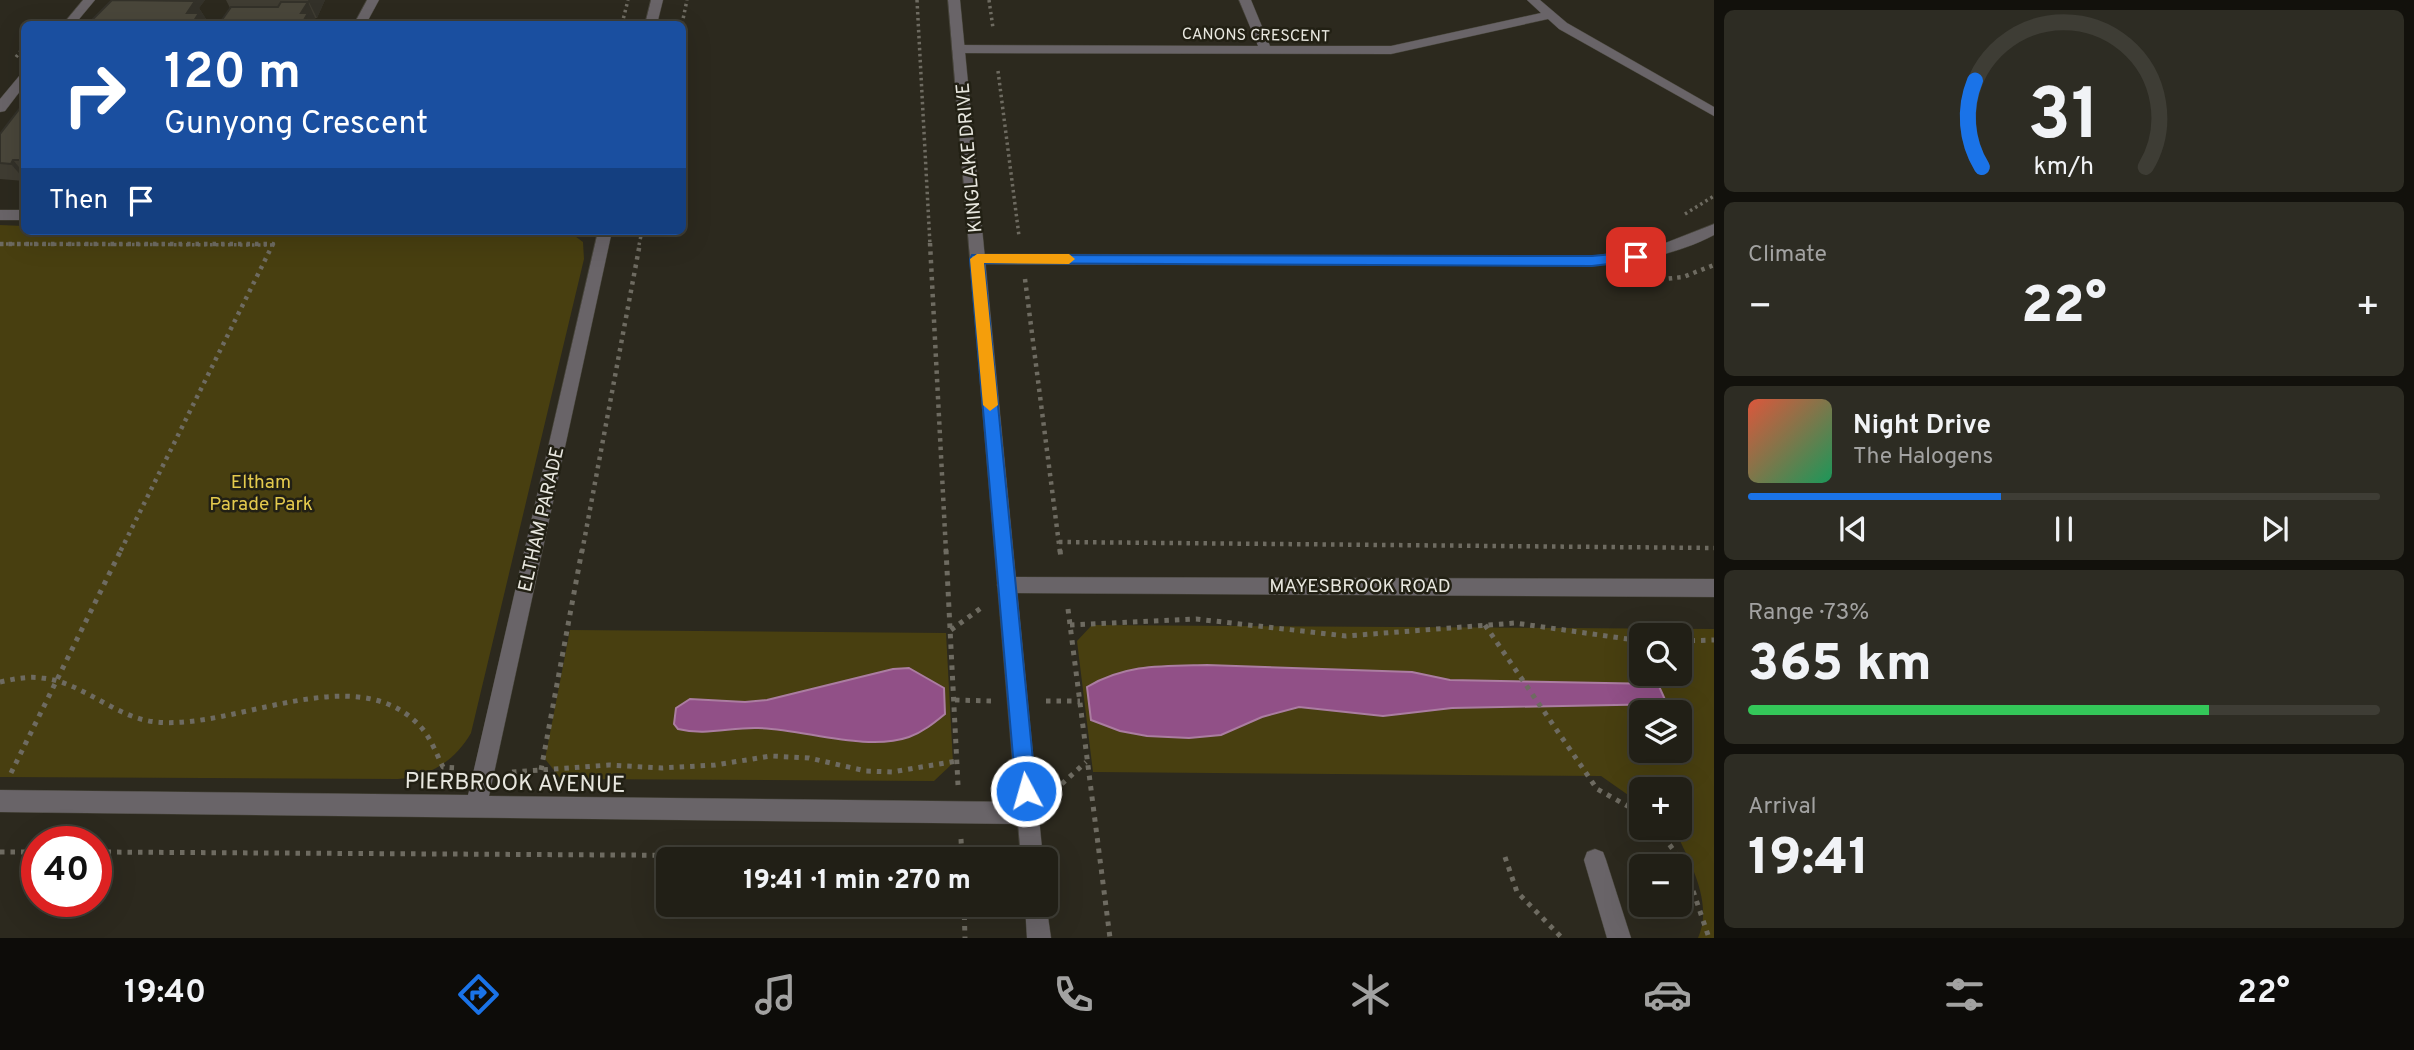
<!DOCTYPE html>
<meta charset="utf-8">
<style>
body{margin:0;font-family:Overpass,sans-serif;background:#2d2c23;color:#f1f3f6;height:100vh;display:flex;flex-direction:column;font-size:26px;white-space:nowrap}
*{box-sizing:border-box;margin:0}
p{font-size:23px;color:#a2a2a1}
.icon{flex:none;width:38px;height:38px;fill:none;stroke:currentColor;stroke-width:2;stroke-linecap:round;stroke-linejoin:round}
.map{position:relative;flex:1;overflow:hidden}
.drawer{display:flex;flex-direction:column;gap:10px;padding:10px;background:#12110c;width:700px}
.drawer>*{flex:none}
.top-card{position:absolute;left:21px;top:21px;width:665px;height:214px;border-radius:10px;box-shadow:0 7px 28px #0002,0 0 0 2px #3e3d35;background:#1a4fa0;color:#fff;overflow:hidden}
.fabs{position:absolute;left:1629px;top:623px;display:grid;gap:14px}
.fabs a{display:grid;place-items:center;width:63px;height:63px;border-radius:10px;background:#211f16;box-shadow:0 7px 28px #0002,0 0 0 2px #3e3d35;font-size:35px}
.speed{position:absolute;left:21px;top:826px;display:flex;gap:14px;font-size:35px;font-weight:700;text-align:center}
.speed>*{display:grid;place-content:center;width:91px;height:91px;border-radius:50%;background:#211f16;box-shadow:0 7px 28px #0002,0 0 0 2px #3e3d35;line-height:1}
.speed .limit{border:10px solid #d22;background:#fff;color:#111}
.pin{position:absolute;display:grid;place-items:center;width:60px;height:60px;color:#fff;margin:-30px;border-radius:14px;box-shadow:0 4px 10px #0006}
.me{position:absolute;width:77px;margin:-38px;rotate:354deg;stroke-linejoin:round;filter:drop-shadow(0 0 5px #0008)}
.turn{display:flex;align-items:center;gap:24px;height:147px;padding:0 28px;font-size:32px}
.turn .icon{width:91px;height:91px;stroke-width:2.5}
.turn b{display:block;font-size:49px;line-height:60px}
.then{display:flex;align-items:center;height:66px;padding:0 28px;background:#0003;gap:14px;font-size:26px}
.big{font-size:52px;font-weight:800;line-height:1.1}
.drawer .widget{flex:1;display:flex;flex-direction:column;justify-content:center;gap:10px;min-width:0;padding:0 24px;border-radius:10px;background:#2d2c23}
.drawer .dial{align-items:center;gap:0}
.dial svg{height:182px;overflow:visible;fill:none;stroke:#3e3d35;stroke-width:7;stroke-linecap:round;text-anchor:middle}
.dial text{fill:#f1f3f6;stroke:none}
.song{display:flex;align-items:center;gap:21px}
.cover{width:84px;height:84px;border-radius:10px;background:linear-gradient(135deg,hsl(10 70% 55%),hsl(150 70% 35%))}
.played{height:7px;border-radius:4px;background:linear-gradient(90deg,#1a73e8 40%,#3e3d35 40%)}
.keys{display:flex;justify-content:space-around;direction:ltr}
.heat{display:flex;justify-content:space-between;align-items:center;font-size:38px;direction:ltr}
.charge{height:10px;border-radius:5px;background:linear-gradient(90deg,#34c759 73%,#3e3d35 0)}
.trip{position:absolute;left:656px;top:847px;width:402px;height:70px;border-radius:10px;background:#211f16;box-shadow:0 7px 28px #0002,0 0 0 2px #3e3d35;font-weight:800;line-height:70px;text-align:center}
.tab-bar{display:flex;height:112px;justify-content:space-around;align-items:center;background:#0d0c09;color:#a2a2a1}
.tab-bar .icon{width:49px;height:49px}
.tab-bar .current{color:#1a73e8}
.tab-bar b{font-size:32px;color:#f1f3f6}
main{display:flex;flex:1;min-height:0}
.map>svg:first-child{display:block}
.green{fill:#483f10;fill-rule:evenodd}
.water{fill:#915087;stroke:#ab7da1;stroke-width:2}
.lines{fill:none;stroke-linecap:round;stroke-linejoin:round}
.minor-casing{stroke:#464439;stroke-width:1}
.tertiary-casing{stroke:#464439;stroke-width:1}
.path-far2{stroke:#6e6b61;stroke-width:3.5;stroke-dasharray:2.5 3.5;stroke-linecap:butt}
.path-far1{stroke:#6e6b61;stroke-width:4.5;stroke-dasharray:3.5 5;stroke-linecap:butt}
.path{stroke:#6e6b61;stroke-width:5;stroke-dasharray:4.5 6;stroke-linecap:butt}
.minor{fill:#696468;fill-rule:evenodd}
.tertiary{fill:#696468;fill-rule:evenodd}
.wall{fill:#3f3c32}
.shaded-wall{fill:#333129}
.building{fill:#49463a;stroke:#333129;stroke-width:2}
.route{fill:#1a73e8;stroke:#114b97;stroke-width:2}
.slow{fill:#f59e0b}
.labels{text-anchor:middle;stroke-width:5;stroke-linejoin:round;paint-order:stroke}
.far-street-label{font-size:16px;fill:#e8e7df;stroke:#222014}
.street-label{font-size:19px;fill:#e8e7df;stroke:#222014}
.park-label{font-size:19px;fill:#e4ca4d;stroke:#222014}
.near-street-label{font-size:23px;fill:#e8e7df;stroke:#222014}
</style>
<main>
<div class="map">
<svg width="1714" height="938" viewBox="0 0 1714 938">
<rect width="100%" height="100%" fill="#2c291e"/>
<g class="green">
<path d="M 0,225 L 24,226 L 24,231 L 568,231 L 583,242 L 584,259 L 471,733 C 454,762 430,776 398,779 L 0,777 Z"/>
<path d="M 1092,625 L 1714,629 L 1714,938 L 1698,938 C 1714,902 1689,861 1674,828 L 1680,828 L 1680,789 L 1642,789 L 1641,804 L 1601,776 L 1093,772 L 1077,641 ZM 1642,635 L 1680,635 L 1680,674 L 1642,674 ZM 1642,712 L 1680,712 L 1680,751 L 1642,751 Z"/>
<path d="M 570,630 L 946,633 L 953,763 L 934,781 L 561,779 L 545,759 Z"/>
</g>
<g class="water">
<path d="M 1207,665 L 1412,672 L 1450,680 L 1658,684 L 1667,704 L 1452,708 L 1383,716 L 1299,707 L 1262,717 L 1221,735 L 1189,738 L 1147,736 L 1120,731 L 1091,720 L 1087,687 C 1126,664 1162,666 1207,665 Z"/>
<path d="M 909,668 L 944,688 L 945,714 C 934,723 923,732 909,737 C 866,752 804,729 758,728 C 731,727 706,736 678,729 L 674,724 L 676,708 L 690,699 L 745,702 L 767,700 L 893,669 Z"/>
</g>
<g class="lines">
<g class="minor-casing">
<g id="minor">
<path d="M 83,0 L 95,0 L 75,24 L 63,24 Z"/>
<path d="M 367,0 L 379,0 L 366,24 L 354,24 Z"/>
<path d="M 651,0 L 663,0 L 657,24 L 645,24 Z"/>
<path d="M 1239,0 L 1251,0 L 1270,46 L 1391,46 L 1541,13 L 1527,0 L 1540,0 L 1567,23 L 1714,107 L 1714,116 L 1559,29 L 1548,19 L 1391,54 L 958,53 L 952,49 L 958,45 L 1258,46 Z"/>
<path d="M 24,74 L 24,86 L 5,111 L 0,112 L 0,99 L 20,75 Z"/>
<rect x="0" y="210" width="24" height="10"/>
<path d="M 1714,224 L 1714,235 C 1676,255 1634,262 1592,266 L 977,264 L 970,259 L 977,254 L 1592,256 L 1655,247 Z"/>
<path d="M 598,231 L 612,231 L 489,796 L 1028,802 L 1036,805 L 1039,813 L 1036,821 L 1028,824 L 0,812 L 0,790 L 468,795 Z"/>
<path d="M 1006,577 L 1714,579 L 1714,597 L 1006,593 L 999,591 L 997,585 L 999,579 Z"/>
<path d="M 1595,849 L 1603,852 L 1606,860 L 1631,938 L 1607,938 L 1584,860 L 1587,852 Z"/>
</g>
</g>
<g class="tertiary-casing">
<g id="tertiary">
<path d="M 948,0 L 960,0 L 1043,859 L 1021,859 Z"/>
<path d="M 1046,903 L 1051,938 L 1027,938 L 1025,905 Z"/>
</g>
</g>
<g class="path-far2">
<path d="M 917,0 L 930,245"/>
<path d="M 989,0 L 993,28"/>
<path d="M 622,24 L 628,0"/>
<path d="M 682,24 L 687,0"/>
<path d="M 16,57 L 24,47"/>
<path d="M 998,71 L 1019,236"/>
<path d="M 1685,214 L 1714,196"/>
<path d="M 0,244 L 273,245"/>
<path d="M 639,245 L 642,231"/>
</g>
<g class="path-far1">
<path d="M 930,243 L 946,552"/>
<path d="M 0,244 L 273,244 L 120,552"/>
<path d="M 1025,279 L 1060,552"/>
<path d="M 1618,284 L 1683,277 L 1714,265"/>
<path d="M 1059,542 L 1714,548"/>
<path d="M 582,552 L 640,243"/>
</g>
<g class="path">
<path d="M 946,550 L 958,785"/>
<path d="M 1060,550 L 1061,559"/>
<path d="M 1068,609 L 1110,938"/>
<path d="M 1070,625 L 1196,619 L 1346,636 L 1515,623 L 1642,641"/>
<path d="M 1485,625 L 1597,789 L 1642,814"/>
<path d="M 951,630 L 981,608"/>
<path d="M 1680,641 L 1714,640"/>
<path d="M 0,682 C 14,679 28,676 42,678 C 83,682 115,718 156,722 C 236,730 354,658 419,725 C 430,736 436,753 443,767 L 458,768"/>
<path d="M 955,700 L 991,701"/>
<path d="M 1046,701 L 1080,701"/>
<path d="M 541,770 L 582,550"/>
<path d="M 512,772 L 609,765 L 662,768 L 715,765 L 771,756 L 809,758 L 866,771 L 892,772 L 957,761"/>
<path d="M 11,773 L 121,550"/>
<path d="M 1054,791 L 1086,762"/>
<path d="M 1657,828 L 1684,864 L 1709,938"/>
<path d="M 961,839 L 962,858"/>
<path d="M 0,852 L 37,852"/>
<path d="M 96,852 L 961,857"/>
<path d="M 1505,857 L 1517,892 L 1562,938"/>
<path d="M 964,905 L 965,938"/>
</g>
<use href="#minor" class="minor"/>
<use href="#tertiary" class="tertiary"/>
</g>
<g class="wall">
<path d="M 112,0 L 205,0 L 199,8 L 206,19 L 204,21 L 206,24 L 92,24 L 90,22 Z"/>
<path d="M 226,0 L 325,0 L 317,18 L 315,18 L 316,20 L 314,24 L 219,24 L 230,8 Z"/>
<path d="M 24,103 L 24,181 L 0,179 L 0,134 Z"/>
</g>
<g class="shaded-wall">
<path d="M 189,0 L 205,0 L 199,8 L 206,19 L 204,21 L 206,24 L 193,24 L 187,13 L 192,5 Z"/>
<path d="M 308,0 L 325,0 L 317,18 Z"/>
<path d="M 308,2 L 316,20 L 314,24 L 306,24 L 301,13 Z"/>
<path d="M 13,160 L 24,173 L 24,179 L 11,164 Z"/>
</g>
<g class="building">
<path d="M 112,0 L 195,1 L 187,13 L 199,13 L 192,24 L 90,22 Z"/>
<path d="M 281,2 L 308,2 L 301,13 L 308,13 L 304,20 L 297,20 L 295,24 L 219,24 L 231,7 L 278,7 Z"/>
<path d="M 24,103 L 24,160 L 13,160 L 11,164 L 0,163 L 0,134 Z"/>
</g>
<path class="route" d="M 1636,252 L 1643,257 L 1641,260 L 1592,266 L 984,263 L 1036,791 L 1033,798 L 1026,801 L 1019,798 L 1016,791 L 970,259 L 972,255 L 1592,256 Z"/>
<path class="slow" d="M 977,254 L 1069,254 L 1075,259 L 1069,264 L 984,263 L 998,405 L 990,411 L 983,405 L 970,259 Z"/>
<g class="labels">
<g class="far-street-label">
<text transform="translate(1256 34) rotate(1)" y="6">CANONS CRESCENT</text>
</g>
<g class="street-label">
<text transform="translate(968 158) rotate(-95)" y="7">KINGLAKE DRIVE</text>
<text transform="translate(540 519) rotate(-77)" y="7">ELTHAM PARADE</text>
<text x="1360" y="592">MAYESBROOK ROAD</text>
</g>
<g class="park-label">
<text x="261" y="488">Eltham<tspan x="261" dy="22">Parade Park</tspan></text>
</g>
<g class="near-street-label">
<text transform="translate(515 782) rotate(1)" y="8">PIERBROOK AVENUE</text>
</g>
</g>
</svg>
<div class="fabs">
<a><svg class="icon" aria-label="search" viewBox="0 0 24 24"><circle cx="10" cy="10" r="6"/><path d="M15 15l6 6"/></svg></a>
<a><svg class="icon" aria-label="layers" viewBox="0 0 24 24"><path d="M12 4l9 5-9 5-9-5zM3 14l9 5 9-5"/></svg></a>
<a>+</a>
<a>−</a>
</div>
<div class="speed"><div class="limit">40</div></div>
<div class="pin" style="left:1636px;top:257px;background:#d93025"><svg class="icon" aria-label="arrive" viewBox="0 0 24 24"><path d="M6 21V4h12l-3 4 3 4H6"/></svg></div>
<svg class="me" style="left:1026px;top:791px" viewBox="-20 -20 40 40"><circle r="17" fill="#1a73e8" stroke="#fff" stroke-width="3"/><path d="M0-11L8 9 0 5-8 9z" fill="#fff"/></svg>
<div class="trip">19:41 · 1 min · 270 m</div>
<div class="top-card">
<div class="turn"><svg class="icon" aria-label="right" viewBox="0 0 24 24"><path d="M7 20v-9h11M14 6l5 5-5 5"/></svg><div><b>120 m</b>Gunyong Crescent</div></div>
<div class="then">Then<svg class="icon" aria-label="arrive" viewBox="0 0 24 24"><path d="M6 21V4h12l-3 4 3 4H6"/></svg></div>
</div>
</div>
<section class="drawer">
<div class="widget dial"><svg viewBox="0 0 100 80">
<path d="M14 69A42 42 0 1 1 86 69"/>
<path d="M14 69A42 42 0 0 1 11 31" stroke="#1a73e8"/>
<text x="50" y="56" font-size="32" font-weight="700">31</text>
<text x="50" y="72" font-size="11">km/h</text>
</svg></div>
<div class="widget"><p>Climate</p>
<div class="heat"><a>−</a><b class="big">22°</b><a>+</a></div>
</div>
<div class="widget">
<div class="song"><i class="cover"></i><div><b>Night Drive</b><p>The Halogens</p></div></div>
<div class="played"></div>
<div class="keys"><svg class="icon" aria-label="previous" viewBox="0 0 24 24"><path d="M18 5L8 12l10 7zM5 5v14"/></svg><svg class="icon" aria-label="pause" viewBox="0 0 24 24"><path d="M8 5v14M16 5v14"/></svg><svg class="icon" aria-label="next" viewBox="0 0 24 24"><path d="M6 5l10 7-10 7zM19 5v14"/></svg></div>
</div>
<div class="widget"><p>Range · 73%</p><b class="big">365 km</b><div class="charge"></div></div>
<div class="widget"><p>Arrival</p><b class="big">19:41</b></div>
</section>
</main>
<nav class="tab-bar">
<b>19:40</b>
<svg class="icon current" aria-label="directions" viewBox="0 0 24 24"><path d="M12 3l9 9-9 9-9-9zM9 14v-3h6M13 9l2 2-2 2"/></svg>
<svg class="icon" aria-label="music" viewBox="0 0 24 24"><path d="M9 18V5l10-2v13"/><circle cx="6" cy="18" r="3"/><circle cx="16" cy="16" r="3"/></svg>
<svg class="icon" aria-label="phone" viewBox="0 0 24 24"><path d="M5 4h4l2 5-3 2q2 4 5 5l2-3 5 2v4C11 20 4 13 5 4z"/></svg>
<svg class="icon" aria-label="climate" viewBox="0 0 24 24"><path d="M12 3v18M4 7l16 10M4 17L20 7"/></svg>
<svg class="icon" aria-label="car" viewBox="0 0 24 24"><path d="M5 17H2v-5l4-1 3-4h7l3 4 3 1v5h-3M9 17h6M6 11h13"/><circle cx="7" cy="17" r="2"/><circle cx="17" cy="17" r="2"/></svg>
<svg class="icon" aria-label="filters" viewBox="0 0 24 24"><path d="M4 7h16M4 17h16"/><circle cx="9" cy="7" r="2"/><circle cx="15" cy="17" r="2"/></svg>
<b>22°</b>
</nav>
